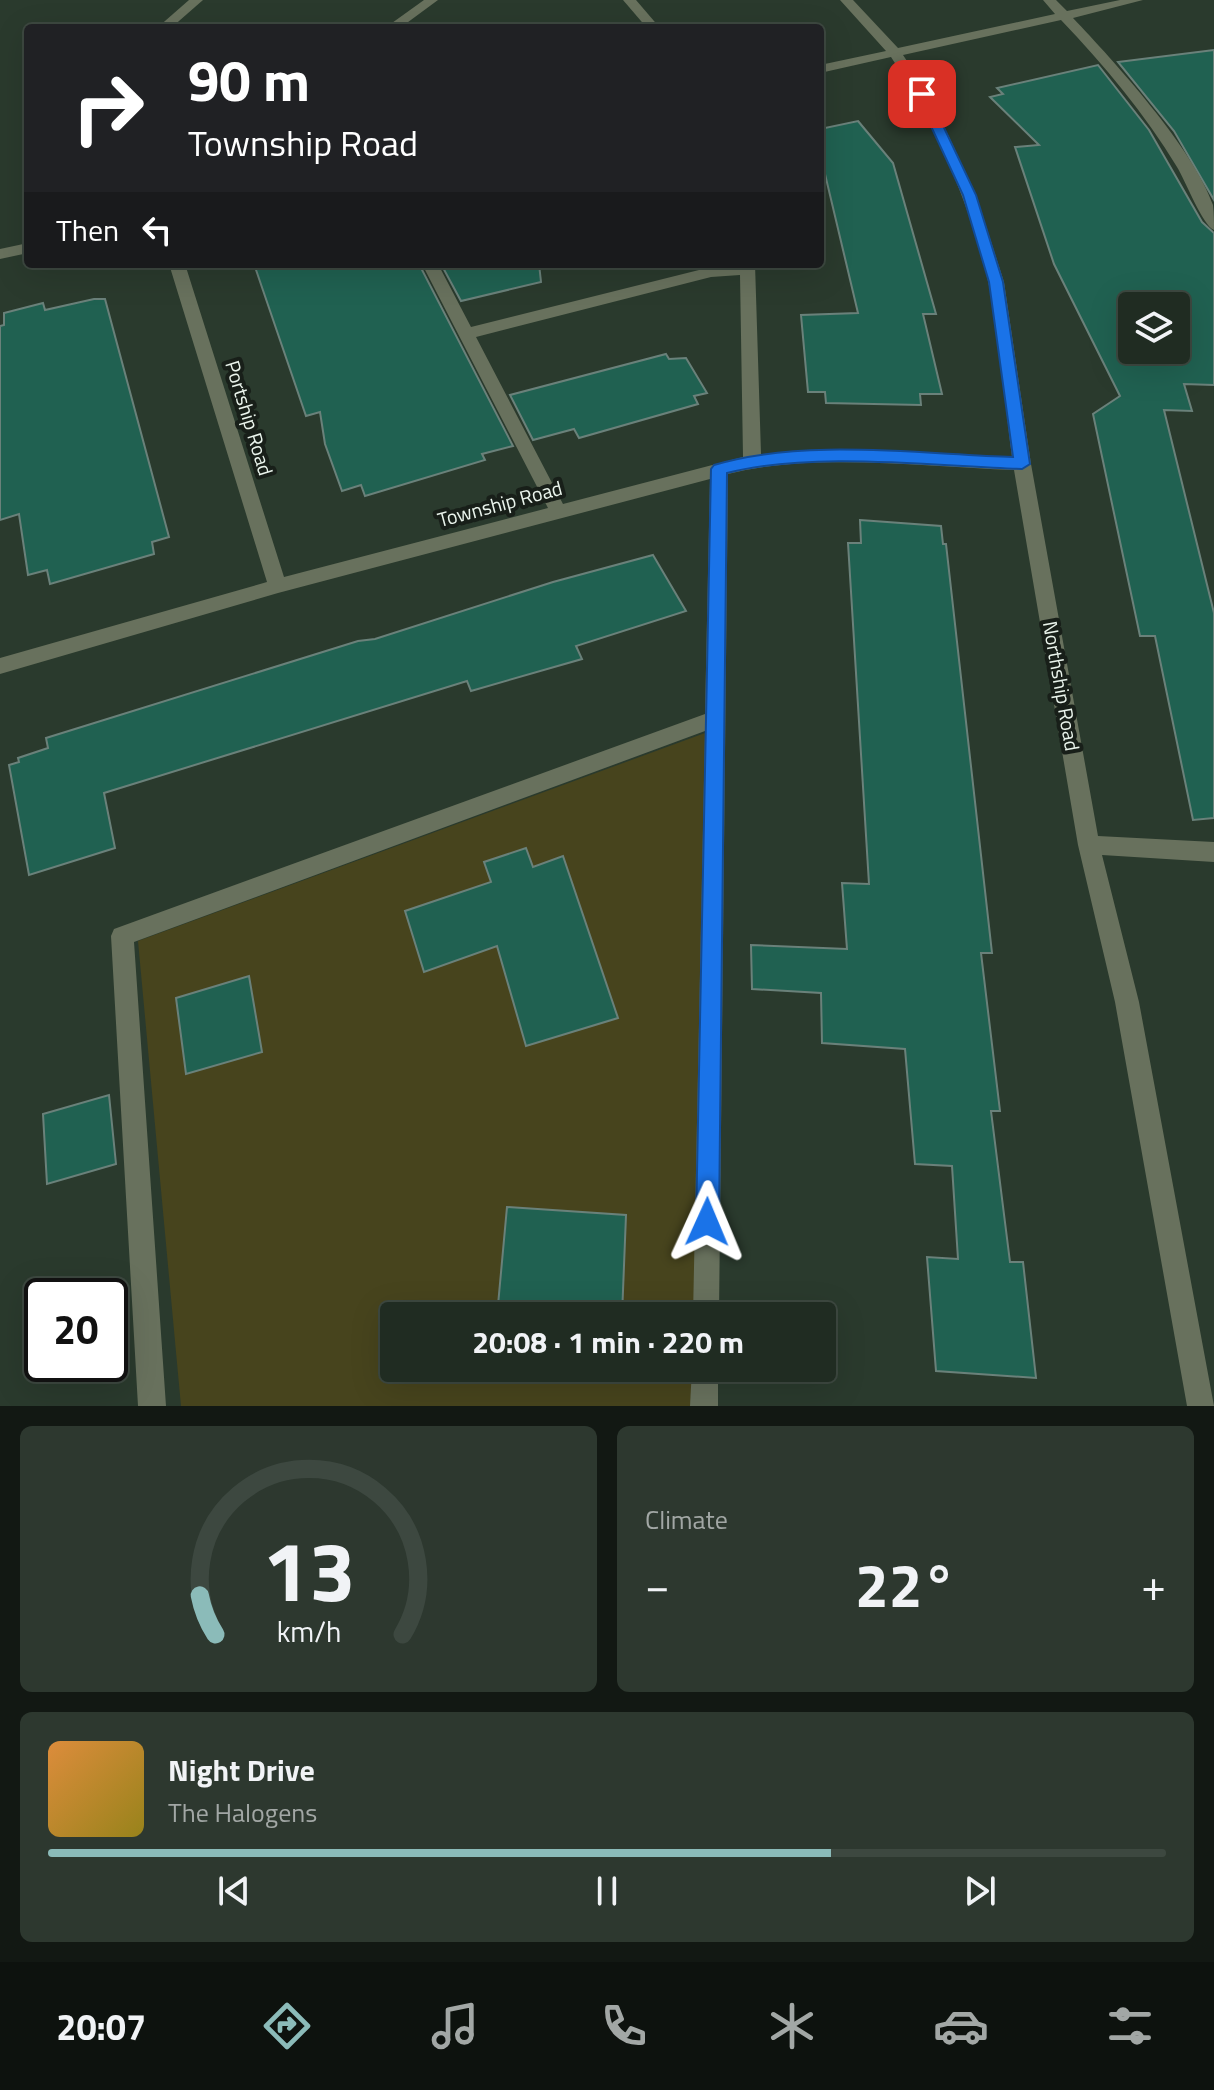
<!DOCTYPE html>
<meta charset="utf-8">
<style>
body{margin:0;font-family:"Titillium Web",sans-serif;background:#2d382f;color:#f1f3f6;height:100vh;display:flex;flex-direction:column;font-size:30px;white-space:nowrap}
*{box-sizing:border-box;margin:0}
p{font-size:26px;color:#a2a7a5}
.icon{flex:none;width:44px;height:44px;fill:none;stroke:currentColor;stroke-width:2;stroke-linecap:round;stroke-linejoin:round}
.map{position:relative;height:1406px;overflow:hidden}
.panel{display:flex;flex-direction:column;gap:20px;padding:20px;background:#121813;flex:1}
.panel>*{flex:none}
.hud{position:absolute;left:24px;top:24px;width:800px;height:244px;border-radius:8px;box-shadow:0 8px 32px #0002,0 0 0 2px #3d4840;background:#202124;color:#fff;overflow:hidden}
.fabs{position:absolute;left:1118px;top:292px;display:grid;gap:16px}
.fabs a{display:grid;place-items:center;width:72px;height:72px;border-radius:8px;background:#202c22;box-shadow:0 8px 32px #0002,0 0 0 2px #3d4840;font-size:40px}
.speed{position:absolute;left:24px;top:1278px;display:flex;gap:16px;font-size:40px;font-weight:700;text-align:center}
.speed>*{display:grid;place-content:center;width:104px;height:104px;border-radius:50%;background:#202c22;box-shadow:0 8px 32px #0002,0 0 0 2px #3d4840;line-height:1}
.speed .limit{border:4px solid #111;border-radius:12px;background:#fff;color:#111}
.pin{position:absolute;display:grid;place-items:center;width:68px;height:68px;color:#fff;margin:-34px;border-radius:16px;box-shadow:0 4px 12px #0006}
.me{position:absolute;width:88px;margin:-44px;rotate:1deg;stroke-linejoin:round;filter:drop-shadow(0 0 6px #0008)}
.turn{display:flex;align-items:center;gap:28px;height:168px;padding:0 32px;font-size:36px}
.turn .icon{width:104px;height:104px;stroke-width:2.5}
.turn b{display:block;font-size:56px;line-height:68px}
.then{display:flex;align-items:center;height:76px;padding:0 32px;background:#0003;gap:16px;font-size:30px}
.big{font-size:60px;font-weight:700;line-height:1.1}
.panel .tile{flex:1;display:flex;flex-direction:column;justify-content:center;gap:12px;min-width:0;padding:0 28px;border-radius:12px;background:#2d382f}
.panel .dial{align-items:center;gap:0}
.dial svg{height:208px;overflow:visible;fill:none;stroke:#3d4840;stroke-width:7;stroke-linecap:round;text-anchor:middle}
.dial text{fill:#f1f3f6;stroke:none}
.song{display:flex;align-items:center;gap:24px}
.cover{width:96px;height:96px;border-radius:12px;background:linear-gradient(135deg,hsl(30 70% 55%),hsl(50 70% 35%))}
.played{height:8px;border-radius:4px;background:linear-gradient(90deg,#8bbbb9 70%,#3d4840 70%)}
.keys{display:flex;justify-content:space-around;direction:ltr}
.heat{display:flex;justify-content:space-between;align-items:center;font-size:44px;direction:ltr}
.panel .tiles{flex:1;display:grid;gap:20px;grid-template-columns:1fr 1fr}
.tile:last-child{grid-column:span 2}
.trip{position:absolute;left:380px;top:1302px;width:456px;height:80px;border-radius:8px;background:#202c22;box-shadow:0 8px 32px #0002,0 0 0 2px #3d4840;font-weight:700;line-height:80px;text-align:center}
.tab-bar{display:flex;height:128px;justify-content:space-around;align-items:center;background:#0d120e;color:#a2a7a5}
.tab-bar .icon{width:56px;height:56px}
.tab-bar .active{color:#8bbbb9}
.tab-bar b{font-size:36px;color:#f1f3f6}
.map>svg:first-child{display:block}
.green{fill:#47441d}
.building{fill:#206151;stroke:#6a817a;stroke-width:2;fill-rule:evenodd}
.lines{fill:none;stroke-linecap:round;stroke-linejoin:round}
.minor{fill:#68715d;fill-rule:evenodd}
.route{fill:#1a73e8;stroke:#114b97;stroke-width:2}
.labels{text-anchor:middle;stroke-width:8;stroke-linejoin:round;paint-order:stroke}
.street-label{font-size:20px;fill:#eaf4ec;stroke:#181f19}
</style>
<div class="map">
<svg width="1214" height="1406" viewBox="0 0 1214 1406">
<rect width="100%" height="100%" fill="#2a3a2d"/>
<path class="green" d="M 705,733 L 695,1316 L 394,1316 L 394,1368 L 694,1368 L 693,1406 L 181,1406 L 138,941 Z"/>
<g class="building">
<path d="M 1214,50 L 1214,200 L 1174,131 L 1118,62 Z"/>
<path d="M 1098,65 L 1149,130 L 1202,222 L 1214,233 L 1214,385 L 1184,384 L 1192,411 L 1164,410 L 1214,613 L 1214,818 L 1193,820 L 1155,636 L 1140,636 L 1093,414 L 1120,396 L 1054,264 L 1015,147 L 1039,145 L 990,97 L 1003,94 L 997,88 ZM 1132,306 L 1176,306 L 1176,350 L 1132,350 Z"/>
<path d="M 858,121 L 893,163 L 936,314 L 923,314 L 942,394 L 920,394 L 921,405 L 826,403 L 825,392 L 808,392 L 801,315 L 858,313 L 820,153 L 820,129 Z"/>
<path d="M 254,264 L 419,264 L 513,446 L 482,454 L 485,460 L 365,496 L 361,485 L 342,491 L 325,444 L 320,412 L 306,416 Z"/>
<path d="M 441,264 L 539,264 L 541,282 L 461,301 Z"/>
<path d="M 94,299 L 105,299 L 169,537 L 152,542 L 154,554 L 50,584 L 47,570 L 28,575 L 19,514 L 0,520 L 0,326 L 4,325 L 4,313 L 43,303 L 45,310 Z"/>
<path d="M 666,354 L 669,359 L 686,358 L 707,393 L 694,396 L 698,404 L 579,438 L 574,429 L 533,440 L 510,395 Z"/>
<path d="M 860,520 L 941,526 L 943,544 L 946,544 L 992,953 L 981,953 L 1000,1111 L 991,1111 L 1010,1262 L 1023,1262 L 1036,1378 L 936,1371 L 927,1257 L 958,1259 L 952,1166 L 915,1164 L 905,1049 L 822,1043 L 821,993 L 752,989 L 751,945 L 847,949 L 842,883 L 869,884 L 848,543 L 861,543 Z"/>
<path d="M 653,555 L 686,611 L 576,646 L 582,659 L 471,691 L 467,681 L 104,793 L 115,848 L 29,875 L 9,765 L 19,762 L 18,758 L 48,748 L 46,738 L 358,641 L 375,639 L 553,582 Z"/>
<path d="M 526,848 L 533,867 L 563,856 L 618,1018 L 526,1046 L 497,946 L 424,972 L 405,911 L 491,882 L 484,862 Z"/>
<path d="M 249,976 L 262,1052 L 186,1074 L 176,998 Z"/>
<path d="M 109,1095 L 116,1164 L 47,1184 L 43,1114 Z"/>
<path d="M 507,1207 L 626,1215 L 622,1316 L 497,1316 Z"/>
</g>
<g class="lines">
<g class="minor">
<path d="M 189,0 L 203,0 L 171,28 L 157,28 Z"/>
<path d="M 424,0 L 438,0 L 400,28 L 385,28 Z"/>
<path d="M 623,0 L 636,0 L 660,28 L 647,28 Z"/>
<path d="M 840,0 L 853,0 L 898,48 L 1055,14 L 1043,0 L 1056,0 L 1067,11 L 1120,0 L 1143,0 L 1073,18 C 1114,61 1194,149 1213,205 C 1214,213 1214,222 1214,230 C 1203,226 1185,180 1177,167 C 1145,114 1104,65 1061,20 L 903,55 L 929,94 L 976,195 L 1004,282 L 1031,464 L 1098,836 L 1214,842 L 1214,862 L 1102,855 L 1139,1002 L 1214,1406 L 1187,1406 L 1115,1002 L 1078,845 L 1014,470 C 927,467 812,452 728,474 L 719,1316 L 693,1316 L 705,731 L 134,942 L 166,1406 L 138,1406 L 111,936 L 114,929 L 705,714 L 710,479 L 278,593 L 0,674 L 0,658 L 267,582 L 169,264 L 185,264 L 284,577 L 548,508 L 422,264 L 438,264 L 471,327 L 711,267 L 755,264 L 761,454 L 835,451 L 1012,457 C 1004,399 1001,338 988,281 C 970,203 935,124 891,57 L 820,73 L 820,65 L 886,51 ZM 740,275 L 743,457 L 563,504 L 476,337 L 711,277 Z"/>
<path d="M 28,243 L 28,253 L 0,259 L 0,249 Z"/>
<path d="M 692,1368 L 718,1368 L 718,1406 L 690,1406 Z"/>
</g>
</g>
<path class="route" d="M 922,90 L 928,94 L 976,195 L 1003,282 L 1030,464 L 1022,469 C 933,466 813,451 727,473 L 719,1222 L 716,1230 L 707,1233 L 699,1230 L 696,1222 L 711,469 L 714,465 C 804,438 919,454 1013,457 L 989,282 L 963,195 L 916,94 Z"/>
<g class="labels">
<g class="street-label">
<text transform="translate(249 418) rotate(73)" y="7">Portship Road</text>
<text transform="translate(500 504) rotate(-15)" y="7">Township Road</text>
<text transform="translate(1061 686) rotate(80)" y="7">Northship Road</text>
</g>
</g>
</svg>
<div class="fabs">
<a><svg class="icon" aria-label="layers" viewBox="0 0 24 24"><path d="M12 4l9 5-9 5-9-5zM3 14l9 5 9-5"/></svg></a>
</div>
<div class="speed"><div class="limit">20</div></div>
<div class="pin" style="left:922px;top:94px;background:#d93025"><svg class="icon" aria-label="arrive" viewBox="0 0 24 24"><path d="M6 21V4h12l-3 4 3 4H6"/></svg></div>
<svg class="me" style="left:707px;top:1222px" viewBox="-20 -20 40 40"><path d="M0-17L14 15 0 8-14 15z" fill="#1a73e8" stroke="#fff" stroke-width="4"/></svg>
<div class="trip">20:08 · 1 min · 220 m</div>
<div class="hud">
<div class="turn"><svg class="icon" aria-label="right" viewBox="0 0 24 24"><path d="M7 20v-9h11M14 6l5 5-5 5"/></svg><div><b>90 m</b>Township Road</div></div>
<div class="then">Then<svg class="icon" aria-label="left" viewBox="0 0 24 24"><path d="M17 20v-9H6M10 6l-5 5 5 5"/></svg></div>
</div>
</div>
<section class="panel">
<div class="tiles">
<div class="tile dial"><svg viewBox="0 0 100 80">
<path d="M14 69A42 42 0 1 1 86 69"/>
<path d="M14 69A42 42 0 0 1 8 54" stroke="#8bbbb9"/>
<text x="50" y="56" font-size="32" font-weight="700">13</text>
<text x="50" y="72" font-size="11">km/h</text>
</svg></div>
<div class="tile"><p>Climate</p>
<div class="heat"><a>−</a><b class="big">22°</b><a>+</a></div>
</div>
<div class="tile">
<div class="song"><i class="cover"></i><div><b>Night Drive</b><p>The Halogens</p></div></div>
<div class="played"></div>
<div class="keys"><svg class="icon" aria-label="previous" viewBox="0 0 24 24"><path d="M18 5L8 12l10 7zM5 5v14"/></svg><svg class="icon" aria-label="pause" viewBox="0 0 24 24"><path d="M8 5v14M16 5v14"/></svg><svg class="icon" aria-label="next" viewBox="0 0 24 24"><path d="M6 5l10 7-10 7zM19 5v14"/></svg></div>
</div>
</div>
</section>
<nav class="tab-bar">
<b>20:07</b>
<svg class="icon active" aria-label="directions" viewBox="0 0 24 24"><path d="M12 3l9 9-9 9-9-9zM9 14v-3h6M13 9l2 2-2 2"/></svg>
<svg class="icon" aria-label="music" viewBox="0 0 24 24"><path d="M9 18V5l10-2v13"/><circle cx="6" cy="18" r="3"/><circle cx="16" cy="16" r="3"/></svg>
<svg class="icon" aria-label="phone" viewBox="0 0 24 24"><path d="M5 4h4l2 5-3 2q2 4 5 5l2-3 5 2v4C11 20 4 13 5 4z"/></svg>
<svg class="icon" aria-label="climate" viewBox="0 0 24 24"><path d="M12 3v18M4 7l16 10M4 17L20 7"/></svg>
<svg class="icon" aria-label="car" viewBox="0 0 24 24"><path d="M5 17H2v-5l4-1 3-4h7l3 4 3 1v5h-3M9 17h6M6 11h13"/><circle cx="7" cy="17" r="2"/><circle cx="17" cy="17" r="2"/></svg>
<svg class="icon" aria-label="filters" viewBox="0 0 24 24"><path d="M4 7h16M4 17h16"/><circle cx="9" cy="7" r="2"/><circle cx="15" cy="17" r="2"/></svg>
</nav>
